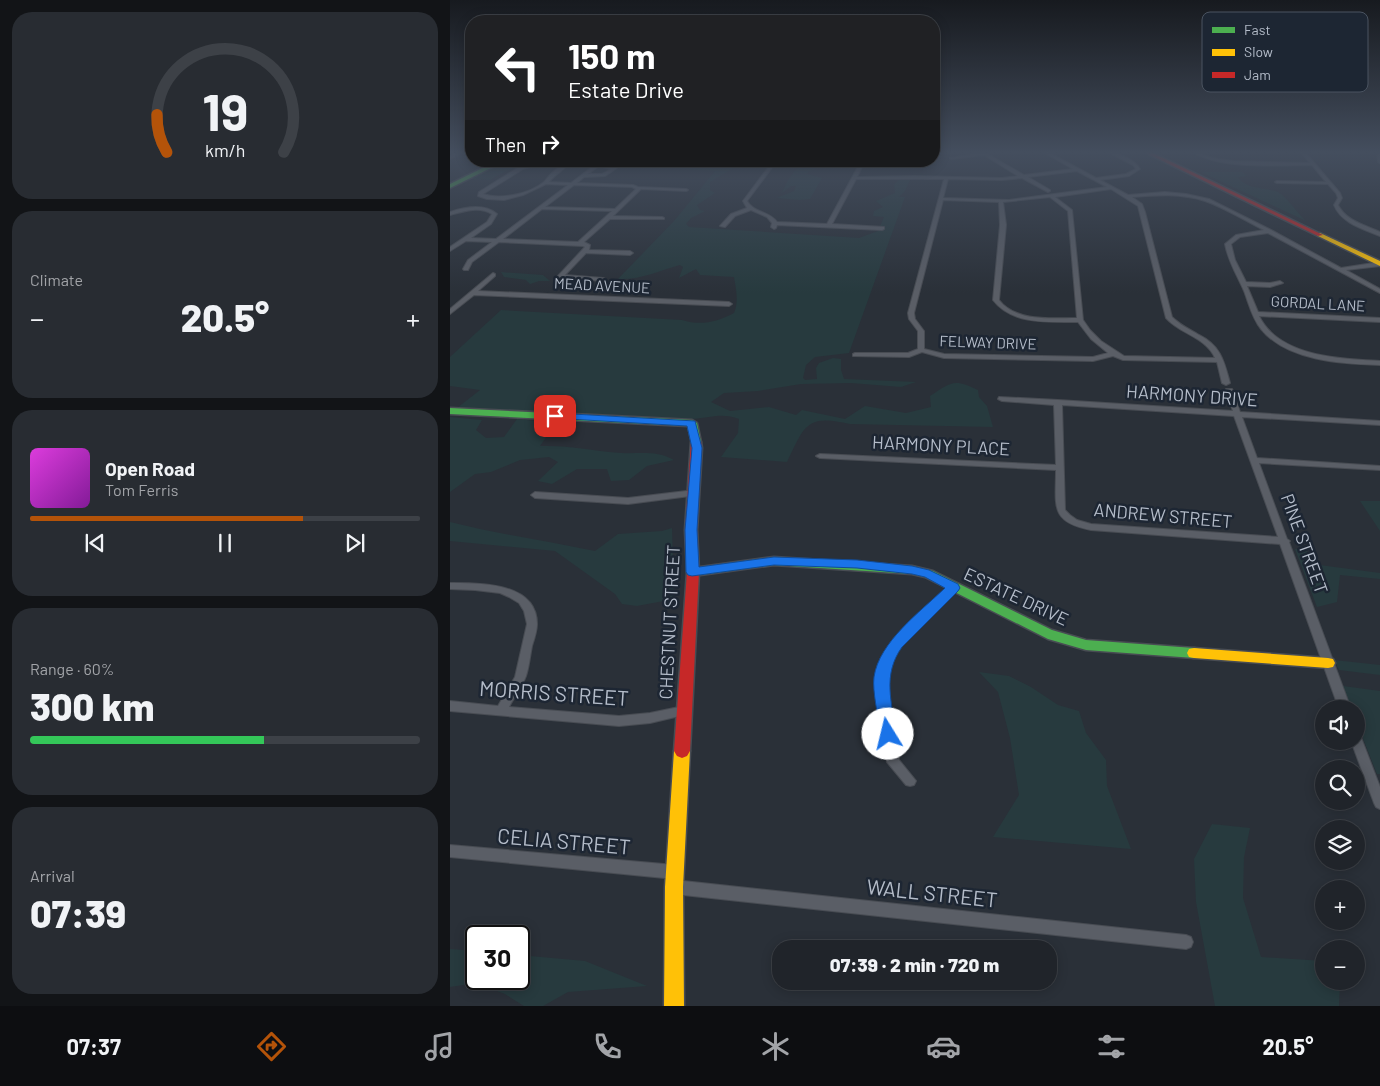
<!DOCTYPE html>
<meta charset="utf-8">
<style>
body{margin:0;font-family:Barlow,sans-serif;background:#282c32;color:#f1f3f6;height:100vh;display:flex;flex-direction:column;font-size:19px;white-space:nowrap}
*{box-sizing:border-box;margin:0}
p{font-size:16px;color:#a2a4a8}
.icon{flex:none;width:28px;height:28px;fill:none;stroke:currentColor;stroke-width:2;stroke-linecap:round;stroke-linejoin:round}
.map{position:relative;flex:1;overflow:hidden}
.sheet{display:flex;flex-direction:column;gap:12px;padding:12px;background:#121417;width:450px}
.sheet>*{flex:none}
.top-card{position:absolute;left:15px;top:15px;width:475px;height:152px;border-radius:20px;box-shadow:0 2px 12px #0003,0 0 0 1px #3d4147;background:#202124;color:#fff;overflow:hidden}
.controls{position:absolute;left:865px;top:700px;display:grid;gap:10px}
.controls a{display:grid;place-items:center;width:50px;height:50px;border-radius:50%;background:#20242a;box-shadow:0 2px 12px #0003,0 0 0 1px #3d4147;font-size:25px}
.speed{position:absolute;left:15px;top:925px;display:flex;gap:10px;font-size:25px;font-weight:700;text-align:center}
.speed>*{display:grid;place-content:center;width:65px;height:65px;border-radius:50%;background:#20242a;box-shadow:0 2px 12px #0003,0 0 0 1px #3d4147;line-height:1}
.speed .limit{border:2px solid #111;border-radius:8px;background:#fff;color:#111}
.pin{position:absolute;display:grid;place-items:center;width:42px;height:42px;color:#fff;margin:-21px;border-radius:10px;box-shadow:0 2px 8px #0006}
.me{position:absolute;width:55px;margin:-28px;rotate:351deg;stroke-linejoin:round;filter:drop-shadow(0 0 4px #0008)}
.turn{display:flex;align-items:center;gap:18px;height:105px;padding:0 20px;font-size:22px}
.turn .icon{width:65px;height:65px;stroke-width:2.5}
.turn b{display:block;font-size:35px;line-height:42px}
.then{display:flex;align-items:center;height:48px;padding:0 20px;background:#0003;gap:10px;font-size:19px}
.big{font-size:38px;font-weight:800;line-height:1.1}
.sheet .card{flex:1;display:flex;flex-direction:column;justify-content:center;gap:8px;min-width:0;padding:0 18px;border-radius:20px;background:#282c32}
.sheet .dial{align-items:center;gap:0}
.dial svg{height:130px;overflow:visible;fill:none;stroke:#3d4147;stroke-width:7;stroke-linecap:round;text-anchor:middle}
.dial text{fill:#f1f3f6;stroke:none}
.song{display:flex;align-items:center;gap:15px}
.cover{width:60px;height:60px;border-radius:8px;background:linear-gradient(135deg,hsl(300 70% 55%),hsl(290 70% 35%))}
.played{height:5px;border-radius:2px;background:linear-gradient(90deg,#b45309 70%,#3d4147 70%)}
.keys{display:flex;justify-content:space-around;direction:ltr}
.heat{display:flex;justify-content:space-between;align-items:center;font-size:28px;direction:ltr}
.charge{height:8px;border-radius:4px;background:linear-gradient(90deg,#34c759 60%,#3d4147 0)}
.trip{position:absolute;left:322px;top:940px;width:285px;height:50px;border-radius:20px;background:#20242a;box-shadow:0 2px 12px #0003,0 0 0 1px #3d4147;font-weight:800;line-height:50px;text-align:center}
.tabs{display:flex;height:80px;justify-content:space-around;align-items:center;background:#0d0e11;color:#a2a4a8}
.tabs .icon{width:35px;height:35px}
.tabs .current{color:#b45309}
.tabs b{font-size:22px;color:#f1f3f6}
main{display:flex;flex:1;min-height:0}
.map>svg:first-child{display:block}
.green{fill:#273a3e}
.lines{fill:none;stroke-linecap:round;stroke-linejoin:round}
.street-casing{stroke:#484c53;stroke-width:2}
.fast-casing{stroke:#484c53;stroke-width:3}
.slow-casing{stroke:#484c53;stroke-width:3}
.jam-casing{stroke:#484c53;stroke-width:3}
.street{fill:#5a5e66;fill-rule:evenodd}
.fast{fill:#4caf50;fill-rule:evenodd}
.slow{fill:#ffc107;fill-rule:evenodd}
.jam{fill:#c62828;fill-rule:evenodd}
.route{fill:#1a73e8;stroke:#114b97}
.labels{text-anchor:middle;stroke-width:5;stroke-linejoin:round;paint-order:stroke}
.far-street-label{font-size:15px;fill:#b4bcc9;stroke:#1d2633}
.street-label{font-size:18px;fill:#b4bcc9;stroke:#1d2633}
.near-street-label{font-size:21px;fill:#b4bcc9;stroke:#1d2633}
.key{fill:#1d2633;stroke:#4a5360;stroke-width:1}
.key-label{font-size:14px;fill:#b4bcc9}
</style>
<main>
<section class="sheet">
<div class="card dial"><svg viewBox="0 0 100 80">
<path d="M14 69A42 42 0 1 1 86 69"/>
<path d="M14 69A42 42 0 0 1 8 46" stroke="#b45309"/>
<text x="50" y="56" font-size="32" font-weight="700">19</text>
<text x="50" y="72" font-size="11">km/h</text>
</svg></div>
<div class="card"><p>Climate</p>
<div class="heat"><a>−</a><b class="big">20.5°</b><a>+</a></div>
</div>
<div class="card">
<div class="song"><i class="cover"></i><div><b>Open Road</b><p>Tom Ferris</p></div></div>
<div class="played"></div>
<div class="keys"><svg class="icon" aria-label="previous" viewBox="0 0 24 24"><path d="M18 5L8 12l10 7zM5 5v14"/></svg><svg class="icon" aria-label="pause" viewBox="0 0 24 24"><path d="M8 5v14M16 5v14"/></svg><svg class="icon" aria-label="next" viewBox="0 0 24 24"><path d="M6 5l10 7-10 7zM19 5v14"/></svg></div>
</div>
<div class="card"><p>Range · 60%</p><b class="big">300 km</b><div class="charge"></div></div>
<div class="card"><p>Arrival</p><b class="big">07:39</b></div>
</section>
<div class="map">
<svg width="930" height="1006" viewBox="0 0 930 1006">
<rect width="100%" height="100%" fill="#2a3038"/>
<g class="green">
<path d="M 58,161 L 81,161 L 56,171 L 40,180 L 20,179 Z"/>
<path d="M 238,161 L 290,161 L 292,163 L 260,182 L 260,190 L 265,193 L 247,205 L 250,210 L 255,211 L 241,218 L 236,224 L 239,227 L 409,238 L 428,231 L 434,217 L 423,216 L 424,211 L 433,207 L 426,201 L 445,193 L 444,185 L 449,179 L 461,178 L 455,191 L 449,197 L 455,197 L 399,353 L 365,357 L 356,365 L 353,378 L 355,380 L 367,379 L 366,368 L 369,363 L 383,358 L 391,359 L 391,370 L 394,379 L 466,382 L 451,387 L 401,383 L 351,384 L 308,391 L 274,393 L 261,402 L 280,411 L 319,407 L 346,415 L 352,410 L 395,419 L 415,406 L 456,413 L 481,407 L 480,396 C 501,382 504,378 528,390 L 529,397 L 537,406 L 543,427 L 400,424 C 356,414 355,425 337,462 L 271,457 L 288,433 L 289,419 C 272,412 259,418 241,419 L 7,408 L 30,390 L 0,386 L 0,357 L 51,310 L 232,320 C 251,326 267,322 284,313 C 289,302 286,289 284,277 L 250,275 L 246,269 L 229,278 L 233,267 L 230,265 C 208,271 191,280 168,279 L 224,221 L 265,171 L 229,169 Z"/>
<path d="M 362,161 L 370,161 L 364,170 L 359,171 L 357,174 L 372,178 L 360,199 L 349,200 L 327,198 L 344,191 L 346,186 L 341,186 L 332,193 C 340,176 343,168 362,161 Z"/>
<path d="M 751,172 L 792,172 L 797,176 L 788,177 C 796,190 816,187 828,192 C 836,196 849,215 856,221 Z"/>
<path d="M 51,272 L 93,275 L 100,281 L 89,281 L 80,284 L 76,280 L 54,277 Z"/>
<path d="M 0,417 L 32,420 L 26,430 L 36,438 L 54,437 L 67,419 L 106,423 L 90,446 C 119,445 143,451 171,453 C 191,454 206,450 224,460 L 197,466 L 179,480 L 161,481 L 157,469 L 127,469 L 102,484 L 88,481 L 108,462 L 99,457 L 70,460 L 41,472 L 25,474 L 0,492 Z"/>
<path d="M 910,501 L 930,501 L 930,531 Z"/>
<path d="M 0,522 C 48,534 97,541 145,551 L 168,534 L 212,531 L 222,528 L 224,599 L 187,606 L 172,604 L 165,594 L 105,551 L 0,541 Z"/>
<path d="M 845,549 L 856,549 L 862,564 L 930,573 L 930,579 L 890,575 L 887,602 L 867,607 Z"/>
<path d="M 884,660 L 930,665 L 930,675 L 889,670 Z"/>
<path d="M 529,672 L 559,676 L 581,687 L 608,705 L 629,711 L 636,733 L 656,760 L 657,786 L 681,849 L 543,837 L 569,795 L 560,738 L 548,692 Z"/>
<path d="M 893,686 L 930,691 L 930,774 L 927,774 L 906,721 L 906,709 L 901,709 Z"/>
<path d="M 762,824 L 800,828 L 794,857 L 793,898 L 811,957 L 874,961 L 874,981 L 890,981 L 889,1006 L 765,1006 L 746,902 L 744,859 Z"/>
<path d="M 0,949 L 26,951 L 26,979 L 69,979 L 69,955 L 135,961 L 197,986 L 118,992 L 93,1006 L 74,1006 L 55,994 L 26,983 L 0,987 Z"/>
</g>
<g class="lines">
<g class="street-casing">
<g id="street">
<path d="M 8,152 L 13,152 L 0,159 L 0,156 Z"/>
<path d="M 529,152 L 534,152 L 574,175 L 623,169 L 593,152 L 598,152 L 646,178 L 676,174 L 686,169 L 683,165 L 658,152 C 668,152 685,160 690,169 L 679,176 L 650,180 L 678,195 L 715,192 L 736,194 L 759,199 L 821,230 L 891,268 L 930,262 L 930,266 L 896,270 L 930,289 L 930,293 L 818,233 L 790,237 L 781,244 L 785,260 L 796,282 L 820,283 L 830,281 L 833,283 L 820,287 L 797,286 L 808,312 L 930,318 L 930,322 L 809,316 C 829,357 891,359 930,361 L 930,365 C 892,364 837,361 811,329 C 802,318 799,304 794,291 C 787,275 778,261 775,244 L 786,235 L 814,230 C 796,221 773,207 755,201 C 731,193 706,195 682,197 L 692,204 L 695,212 L 722,317 C 730,325 739,329 749,335 C 771,346 774,361 780,383 L 776,385 L 772,383 L 767,362 L 673,360 L 663,356 L 643,361 L 494,358 L 472,352 L 459,357 L 403,356 L 403,354 L 405,353 L 458,353 L 468,349 L 468,331 L 459,319 L 458,313 L 494,179 L 406,179 L 382,224 L 434,227 L 434,229 L 432,230 L 327,225 L 326,228 L 324,229 L 321,227 L 322,223 L 317,217 L 301,210 L 285,216 L 275,227 L 270,226 L 281,214 L 297,208 L 293,201 L 323,161 L 327,161 L 297,201 C 304,213 319,211 327,222 L 377,224 L 411,161 L 415,161 L 407,177 L 464,176 L 552,178 L 568,176 L 534,155 L 502,159 L 500,158 L 530,153 ZM 627,171 L 657,187 L 559,200 L 493,198 L 498,179 L 552,180 L 572,178 L 598,192 L 600,191 L 600,190 L 578,177 ZM 661,189 L 688,206 L 716,318 C 730,334 756,337 765,358 L 674,356 L 651,341 L 640,330 L 633,320 L 622,210 L 605,197 ZM 600,197 L 618,211 L 627,318 C 601,318 566,322 549,300 L 556,225 L 553,202 ZM 493,200 L 549,202 L 550,225 L 543,300 C 562,325 599,322 628,322 L 641,339 L 658,353 L 643,357 L 494,354 L 474,349 L 474,331 L 465,319 L 464,313 Z"/>
<path d="M 743,152 L 748,152 L 756,156 L 768,159 L 784,161 L 860,163 L 851,152 L 855,152 L 890,193 L 892,198 L 888,205 C 896,221 915,225 930,232 L 930,236 C 913,229 891,223 884,205 L 888,198 L 886,193 L 878,184 L 827,183 L 825,182 L 827,181 L 876,182 L 862,165 C 830,165 770,170 743,152 Z"/>
<path d="M 927,152 L 930,152 L 930,163 L 928,162 Z"/>
<path d="M 94,161 L 102,161 L 73,169 L 33,194 C 50,200 80,194 94,182 C 97,179 99,175 102,173 C 106,169 111,166 115,163 L 112,161 L 120,162 C 115,170 105,174 99,182 L 121,183 L 150,161 L 155,161 L 151,164 L 167,168 L 155,176 L 134,177 L 127,183 L 183,185 L 188,187 L 236,189 L 238,190 L 236,191 L 191,189 L 163,216 L 212,217 L 214,218 L 214,219 L 160,219 L 134,242 L 140,245 L 139,250 L 180,251 L 183,253 L 180,255 L 136,253 L 115,275 L 153,278 L 155,279 L 155,281 L 111,278 L 108,276 L 134,248 L 135,247 L 133,246 L 49,242 L 22,262 L 18,270 L 14,270 L 13,269 L 18,260 L 42,242 L 16,241 L 0,251 L 0,247 L 37,222 L 42,214 C 29,206 14,211 0,215 L 0,212 C 15,207 34,203 47,214 L 41,224 L 21,238 L 46,239 L 118,185 L 96,184 L 73,195 L 54,200 L 37,199 L 28,196 L 29,192 L 69,167 ZM 149,166 L 161,169 L 152,174 L 138,174 ZM 124,185 L 182,187 L 186,189 L 165,209 L 95,207 ZM 92,209 L 162,211 L 128,242 L 53,239 Z"/>
<path d="M 43,273 L 45,274 L 45,276 L 28,291 L 279,302 L 282,304 L 279,306 L 24,295 L 0,314 L 0,309 Z"/>
<path d="M 776,389 L 782,389 L 783,391 L 790,412 L 930,421 L 930,425 L 792,417 L 807,458 L 930,466 L 930,470 L 809,463 L 837,539 L 840,541 L 839,542 L 901,709 L 889,709 L 830,544 L 641,530 C 599,522 606,505 606,470 L 370,458 L 366,456 L 370,454 L 606,465 L 604,405 L 552,401 L 548,399 L 549,397 L 608,400 L 783,411 L 775,391 ZM 612,405 L 784,416 L 828,537 L 641,524 L 627,520 L 620,515 L 615,510 Z"/>
<path d="M 245,490 L 249,493 L 248,495 L 178,504 L 85,498 L 81,495 L 85,492 L 178,498 Z"/>
<path d="M 0,583 C 29,583 87,582 87,624 C 87,631 84,640 82,646 C 80,656 79,667 76,676 C 72,687 64,697 59,707 L 169,716 L 200,713 L 234,706 L 238,708 L 240,711 L 238,714 L 200,723 L 169,726 L 0,711 L 0,701 L 48,706 L 65,677 L 77,624 L 74,611 L 69,603 L 59,597 L 50,593 L 25,590 L 0,589 Z"/>
<path d="M 503,584 L 506,585 L 508,587 L 506,589 L 451,646 L 443,657 L 437,677 L 441,720 L 449,760 L 466,781 L 464,785 L 460,786 L 456,785 L 437,762 L 429,720 L 425,677 L 433,656 L 443,640 L 500,585 Z"/>
<path d="M 906,735 L 910,736 L 912,740 L 930,787 L 930,809 L 926,807 L 924,803 L 901,741 L 906,741 Z"/>
<path d="M 0,845 L 225,865 L 230,867 L 232,872 L 230,877 L 225,879 L 0,857 Z"/>
<path d="M 224,880 L 736,935 L 741,937 L 743,942 L 741,947 L 736,949 L 224,894 L 219,892 L 217,887 L 219,882 Z"/>
</g>
</g>
<g class="fast-casing">
<g id="fast">
<path d="M 47,161 L 55,161 L 0,188 L 0,184 Z"/>
<path d="M 0,408 L 242,420 L 247,423 L 251,442 L 250,444 L 242,444 L 238,426 L 0,414 Z"/>
<path d="M 324,557 L 462,566 L 483,571 L 602,630 L 636,640 L 744,648 L 749,649 L 751,653 L 749,657 L 744,658 L 636,650 L 598,639 L 475,577 L 462,574 L 324,565 L 243,576 L 239,575 L 237,572 L 239,569 L 243,568 Z"/>
</g>
</g>
<g class="slow-casing">
<g id="slow">
<path d="M 870,233 L 930,261 L 930,266 L 868,236 L 867,235 Z"/>
<path d="M 744,648 L 878,658 L 883,659 L 885,663 L 883,667 L 878,668 L 744,658 L 739,657 L 737,653 L 739,649 Z"/>
<path d="M 232,744 L 237,746 L 240,751 L 233,887 L 234,1006 L 214,1006 L 215,887 L 224,751 L 227,746 Z"/>
</g>
</g>
<g class="jam-casing">
<g id="jam">
<path d="M 694,152 L 701,152 L 873,235 L 868,236 Z"/>
<path d="M 246,439 L 251,442 L 252,448 L 247,530 L 249,572 L 240,751 L 237,756 L 232,758 L 227,756 L 224,751 L 237,572 L 235,530 L 241,442 Z"/>
</g>
</g>
<use href="#street" class="street"/>
<use href="#fast" class="fast"/>
<use href="#slow" class="slow"/>
<use href="#jam" class="jam"/>
</g>
<linearGradient id="sky" x2="0" y2="1"><stop stop-color="#171a1f"/><stop offset="0.52" stop-color="#444e5e"/><stop offset="1" stop-color="#444e5e" stop-opacity="0"/></linearGradient>
<rect width="930" height="293" fill="url(#sky)"/>
<path class="route" d="M 105,413 L 245,421 L 252,448 L 247,530 L 249,567 L 324,557 L 407,560 L 462,566 L 479,570 L 508,584 L 510,588 L 508,591 L 452,647 C 432,675 442,702 446,734 L 443,739 L 438,740 L 433,739 L 430,734 C 429,719 422,691 424,677 C 429,642 470,612 495,588 L 475,577 L 462,574 L 407,568 L 324,565 L 242,576 L 238,575 L 236,572 L 235,530 L 242,448 L 237,426 L 102,418 L 102,414 Z"/>
<g class="labels">
<g class="far-street-label">
<text transform="translate(152 286) rotate(3)" y="5">MEAD AVENUE</text>
<text transform="translate(868 304) rotate(3)" y="5">GORDAL LANE</text>
<text transform="translate(538 343) rotate(2)" y="5">FELWAY DRIVE</text>
</g>
<g class="street-label">
<text transform="translate(742 396) rotate(4)" y="6">HARMONY DRIVE</text>
<text transform="translate(491 446) rotate(3)" y="6">HARMONY PLACE</text>
<text transform="translate(713 516) rotate(5)" y="6">ANDREW STREET</text>
<text transform="translate(854 544) rotate(70)" y="6">PINE STREET</text>
<text transform="translate(566 597) rotate(25)" y="6">ESTATE DRIVE</text>
<text transform="translate(220 622) rotate(-87)" y="6">CHESTNUT STREET</text>
</g>
<g class="near-street-label">
<text transform="translate(104 694) rotate(4)" y="7">MORRIS STREET</text>
<text transform="translate(114 842) rotate(5)" y="7">CELIA STREET</text>
<text transform="translate(482 894) rotate(6)" y="7">WALL STREET</text>
</g>
</g>
<rect x="752" y="12" width="166" height="80" rx="8" class="key"/>
<rect x="762" y="27" width="23" height="6" fill="#4caf50"/>
<rect x="762" y="49" width="23" height="7" fill="#ffc107"/>
<rect x="762" y="72" width="23" height="6" fill="#c62828"/>
<g class="key-label">
<text x="794" y="35">Fast</text>
<text x="794" y="57">Slow</text>
<text x="794" y="80">Jam</text>
</g>
</svg>
<div class="controls">
<a><svg class="icon" aria-label="sound" viewBox="0 0 24 24"><path d="M4 9h4l5-4v14l-5-4H4zM17 9q2 3 0 6"/></svg></a>
<a><svg class="icon" aria-label="search" viewBox="0 0 24 24"><circle cx="10" cy="10" r="6"/><path d="M15 15l6 6"/></svg></a>
<a><svg class="icon" aria-label="layers" viewBox="0 0 24 24"><path d="M12 4l9 5-9 5-9-5zM3 14l9 5 9-5"/></svg></a>
<a>+</a>
<a>−</a>
</div>
<div class="speed"><div class="limit">30</div></div>
<div class="pin" style="left:105px;top:416px;background:#d93025"><svg class="icon" aria-label="arrive" viewBox="0 0 24 24"><path d="M6 21V4h12l-3 4 3 4H6"/></svg></div>
<svg class="me" style="left:438px;top:734px" viewBox="-20 -20 40 40"><circle r="19" fill="#fff"/><path d="M0-13L10 11 0 6-10 11z" fill="#1a73e8"/></svg>
<div class="trip">07:39 · 2 min · 720 m</div>
<div class="top-card">
<div class="turn"><svg class="icon" aria-label="left" viewBox="0 0 24 24"><path d="M17 20v-9H6M10 6l-5 5 5 5"/></svg><div><b>150 m</b>Estate Drive</div></div>
<div class="then">Then<svg class="icon" aria-label="right" viewBox="0 0 24 24"><path d="M7 20v-9h11M14 6l5 5-5 5"/></svg></div>
</div>
</div>
</main>
<nav class="tabs">
<b>07:37</b>
<svg class="icon current" aria-label="directions" viewBox="0 0 24 24"><path d="M12 3l9 9-9 9-9-9zM9 14v-3h6M13 9l2 2-2 2"/></svg>
<svg class="icon" aria-label="music" viewBox="0 0 24 24"><path d="M9 18V5l10-2v13"/><circle cx="6" cy="18" r="3"/><circle cx="16" cy="16" r="3"/></svg>
<svg class="icon" aria-label="phone" viewBox="0 0 24 24"><path d="M5 4h4l2 5-3 2q2 4 5 5l2-3 5 2v4C11 20 4 13 5 4z"/></svg>
<svg class="icon" aria-label="climate" viewBox="0 0 24 24"><path d="M12 3v18M4 7l16 10M4 17L20 7"/></svg>
<svg class="icon" aria-label="car" viewBox="0 0 24 24"><path d="M5 17H2v-5l4-1 3-4h7l3 4 3 1v5h-3M9 17h6M6 11h13"/><circle cx="7" cy="17" r="2"/><circle cx="17" cy="17" r="2"/></svg>
<svg class="icon" aria-label="filters" viewBox="0 0 24 24"><path d="M4 7h16M4 17h16"/><circle cx="9" cy="7" r="2"/><circle cx="15" cy="17" r="2"/></svg>
<b>20.5°</b>
</nav>
